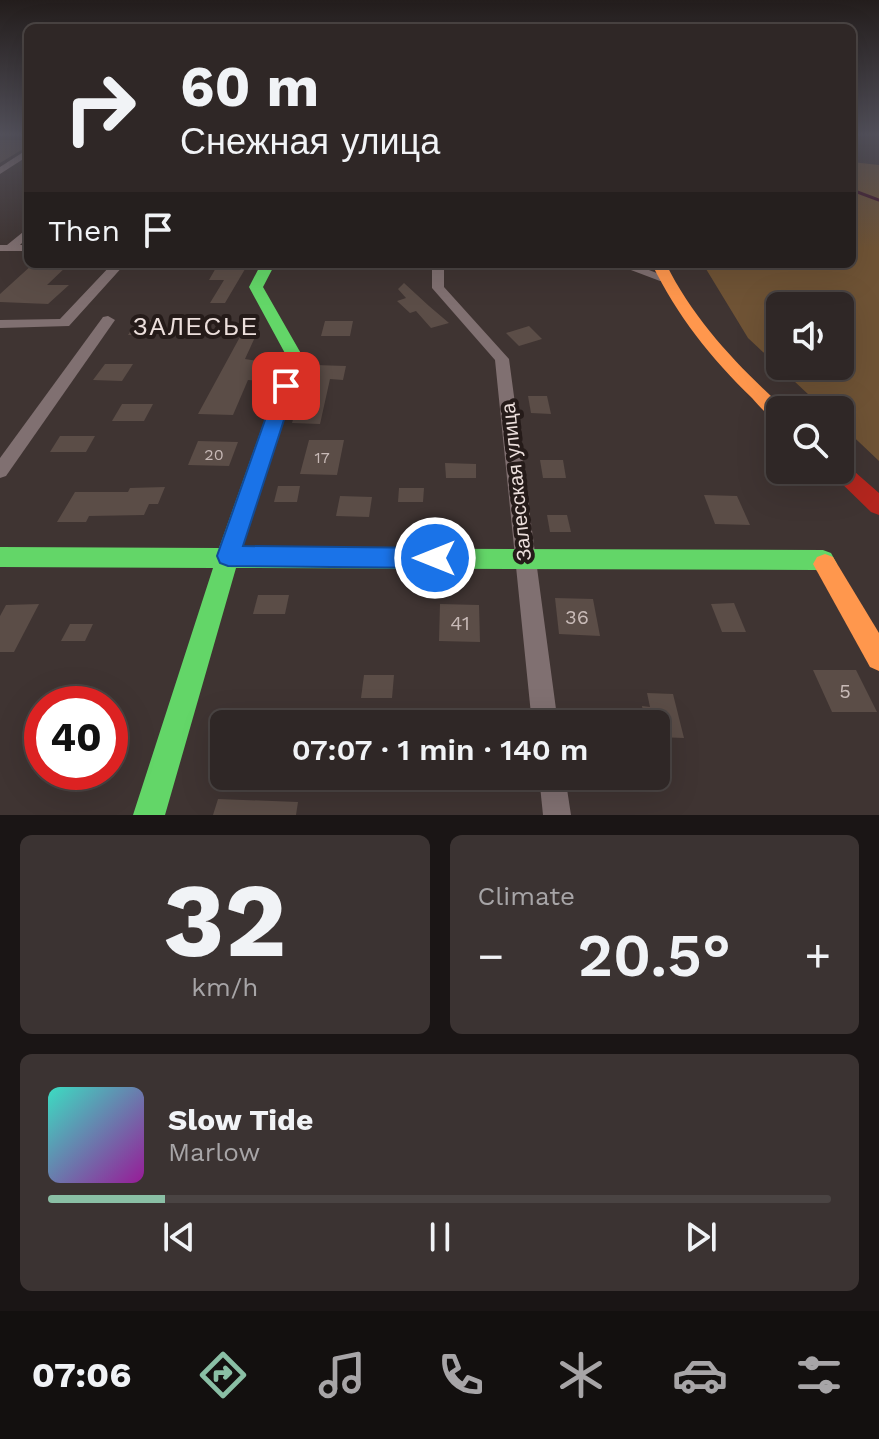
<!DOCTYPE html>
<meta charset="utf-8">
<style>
body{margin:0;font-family:"Work Sans",sans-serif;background:#3b3332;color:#f1f3f6;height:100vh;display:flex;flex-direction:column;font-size:30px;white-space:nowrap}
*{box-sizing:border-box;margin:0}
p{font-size:26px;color:#a7a5a7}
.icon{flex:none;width:44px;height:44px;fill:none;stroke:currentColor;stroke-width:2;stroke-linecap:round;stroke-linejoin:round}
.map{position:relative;height:815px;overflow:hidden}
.details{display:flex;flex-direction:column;gap:20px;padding:20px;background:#1a1515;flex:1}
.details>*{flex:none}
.hud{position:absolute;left:24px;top:24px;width:832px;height:244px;border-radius:12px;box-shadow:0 8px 32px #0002,0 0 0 2px #4a4443;background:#2f2726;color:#f1f3f6;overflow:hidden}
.fabs{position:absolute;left:766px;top:292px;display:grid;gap:16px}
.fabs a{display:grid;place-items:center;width:88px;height:88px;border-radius:12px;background:#2f2726;box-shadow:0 8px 32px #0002,0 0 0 2px #4a4443;font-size:40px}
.speed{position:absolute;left:24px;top:686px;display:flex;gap:16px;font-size:40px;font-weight:700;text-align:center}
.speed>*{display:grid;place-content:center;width:104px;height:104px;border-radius:50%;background:#2f2726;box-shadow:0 8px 32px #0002,0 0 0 2px #4a4443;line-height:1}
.speed .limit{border:12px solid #d22;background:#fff;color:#111}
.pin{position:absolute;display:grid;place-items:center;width:68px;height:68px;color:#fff;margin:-34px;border-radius:16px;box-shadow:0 4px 12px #0006}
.me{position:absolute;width:88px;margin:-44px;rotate:270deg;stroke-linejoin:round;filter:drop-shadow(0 0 6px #0008)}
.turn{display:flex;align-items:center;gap:28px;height:168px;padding:0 24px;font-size:36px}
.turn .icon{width:104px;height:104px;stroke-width:2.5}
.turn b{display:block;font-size:56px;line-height:68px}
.then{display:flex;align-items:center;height:76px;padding:0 24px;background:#0003;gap:16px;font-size:30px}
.big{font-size:60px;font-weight:600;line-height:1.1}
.details .tile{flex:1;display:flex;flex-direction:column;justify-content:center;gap:12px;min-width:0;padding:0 28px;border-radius:12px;background:#3b3332}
.details .dial{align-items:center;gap:0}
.dial b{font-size:104px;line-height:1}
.song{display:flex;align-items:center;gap:24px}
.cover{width:96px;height:96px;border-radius:12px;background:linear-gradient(135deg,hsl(170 70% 55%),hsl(300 70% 35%))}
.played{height:8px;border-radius:4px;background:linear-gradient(90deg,#8abfa5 15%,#4a4443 15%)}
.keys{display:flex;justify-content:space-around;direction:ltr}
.heat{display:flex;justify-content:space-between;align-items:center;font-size:44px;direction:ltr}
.details .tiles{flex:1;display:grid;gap:20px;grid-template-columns:1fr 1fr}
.tile:last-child{grid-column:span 2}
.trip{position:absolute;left:210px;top:710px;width:460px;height:80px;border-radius:12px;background:#2f2726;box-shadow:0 8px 32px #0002,0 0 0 2px #4a4443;font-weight:600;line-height:80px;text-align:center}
.dock{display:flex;height:128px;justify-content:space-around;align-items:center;background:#13100f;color:#a7a5a7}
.dock .icon{width:56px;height:56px}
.dock .on{color:#8abfa5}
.dock b{font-size:36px;color:#f1f3f6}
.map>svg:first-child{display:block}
.green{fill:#6f5335;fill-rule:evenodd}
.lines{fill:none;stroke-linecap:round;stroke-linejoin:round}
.stream{stroke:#3f1125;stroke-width:3}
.building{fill:#5b4d47}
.street{fill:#807071;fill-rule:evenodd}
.fast{fill:#63d668;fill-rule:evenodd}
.slow{fill:#ff974d;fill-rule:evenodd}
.jam{fill:#b3261e;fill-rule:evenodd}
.route{fill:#1a73e8;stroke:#114b97;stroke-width:2}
.labels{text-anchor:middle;stroke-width:8;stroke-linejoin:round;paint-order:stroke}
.number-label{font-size:16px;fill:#c8bab7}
.street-label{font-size:20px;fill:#ecdfdc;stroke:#251b19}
.near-number-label{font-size:20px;fill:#c8bab7}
.quarter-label{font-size:24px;letter-spacing:2px;fill:#ecdfdc;stroke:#251b19}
</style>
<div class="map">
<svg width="879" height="815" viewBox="0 0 879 815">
<rect width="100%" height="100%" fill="#3f3432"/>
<path class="green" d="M 852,162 L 879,165 L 879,461 L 840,424 L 840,410 L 825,410 L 748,338 L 703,264 L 852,264 ZM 780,306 L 840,306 L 840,366 L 780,366 Z"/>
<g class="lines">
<path class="stream" d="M 852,190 L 879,200"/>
</g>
<g class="building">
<path d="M 0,140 L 28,140 L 28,146 L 0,163 Z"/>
<path d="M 33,264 L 69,264 L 47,285 L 69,285 L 48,304 L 0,302 L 0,294 Z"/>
<path d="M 234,264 L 248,264 L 225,303 L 210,303 L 224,280 L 209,280 L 217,266 L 232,267 Z"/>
<path d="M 404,283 L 429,306 L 449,323 L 431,328 L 416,311 L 410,313 L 397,301 L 406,298 L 398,289 Z"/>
<path d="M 138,320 L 160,320 L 150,335 L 128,335 Z"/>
<path d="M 325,321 L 353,321 L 350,336 L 321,336 Z"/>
<path d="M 529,326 L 542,339 L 519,346 L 506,333 Z"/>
<path d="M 241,335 L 256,335 L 245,359 L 269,363 L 261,381 L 248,380 L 233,415 L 198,414 Z"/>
<path d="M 105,364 L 133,364 L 122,381 L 93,380 Z"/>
<path d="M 315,365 L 346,366 L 343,380 L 330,379 L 320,424 L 292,423 L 299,398 L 305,398 Z"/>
<path d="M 528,396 L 547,396 L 551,414 L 531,413 Z"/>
<path d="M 122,404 L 153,404 L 144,421 L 112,421 Z"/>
<path d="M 60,436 L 95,436 L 86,452 L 50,452 Z"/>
<path d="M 309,440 L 344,440 L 337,475 L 300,474 Z"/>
<path d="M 198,441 L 238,442 L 229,466 L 188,465 Z"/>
<path d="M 540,460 L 563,460 L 566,478 L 543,478 Z"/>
<path d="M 445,463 L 476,464 L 476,478 L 446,478 Z"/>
<path d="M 278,486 L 300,486 L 297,502 L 274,502 Z"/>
<path d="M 165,487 L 158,504 L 149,504 L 144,515 L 89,516 L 86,522 L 57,522 L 75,492 L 128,492 L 130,488 Z"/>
<path d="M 399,488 L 424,488 L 423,502 L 398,502 Z"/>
<path d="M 704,495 L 737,496 L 750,525 L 715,524 Z"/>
<path d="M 340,496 L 372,497 L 369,517 L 336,516 Z"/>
<path d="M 547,515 L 567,515 L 571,532 L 550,532 Z"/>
<path d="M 258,595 L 289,595 L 285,614 L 253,614 Z"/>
<path d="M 555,598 L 593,599 L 600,636 L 559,634 Z"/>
<path d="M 734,603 L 746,632 L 722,632 L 711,604 Z"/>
<path d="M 39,604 L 14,652 L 0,652 L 0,616 L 6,605 Z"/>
<path d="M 440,604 L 479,605 L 480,642 L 439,641 Z"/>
<path d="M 70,624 L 93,624 L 85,641 L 61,641 Z"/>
<path d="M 813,670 L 856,670 L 877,712 L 832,712 Z"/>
<path d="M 364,675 L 394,675 L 392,698 L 361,698 Z"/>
<path d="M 647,693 L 673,694 L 684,738 L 657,737 L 656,724 L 645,723 L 642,706 L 650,707 Z"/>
<path d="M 218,799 L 298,802 L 296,815 L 213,815 Z"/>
</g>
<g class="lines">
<g class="street">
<path d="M 28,149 L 28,156 L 0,174 L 0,167 Z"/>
<path d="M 28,228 L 28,237 L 20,245 L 28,245 L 28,251 L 0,251 L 0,245 L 7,245 Z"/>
<path d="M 112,264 L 125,264 L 69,326 L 0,328 L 0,320 L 60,319 Z"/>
<path d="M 432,264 L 444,264 L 444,287 L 509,359 L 558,724 L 532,724 L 495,360 L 432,288 Z"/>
<path d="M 615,264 L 633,264 L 670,278 L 668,281 L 660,281 Z"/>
<path d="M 108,316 L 115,320 L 6,476 L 0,478 L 0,458 L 103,317 Z"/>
<path d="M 539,776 L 565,776 L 571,815 L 543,815 Z"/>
</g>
<path class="fast" d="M 261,264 L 275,264 L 263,287 L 303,357 L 242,548 L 823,550 L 831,553 L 837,564 L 833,571 L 825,574 L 816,570 L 236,568 L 165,815 L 133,815 L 213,568 L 0,567 L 0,547 L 219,548 L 287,357 L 249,287 Z"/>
<g class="slow">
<path d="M 652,264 L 666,264 C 695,322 738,366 786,410 L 780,410 L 780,421 C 769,418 760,407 752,398 C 711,358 677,316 652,264 Z"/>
<path d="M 825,554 L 833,557 L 879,633 L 879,671 L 870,667 L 813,564 L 817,557 Z"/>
</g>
<path class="jam" d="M 840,462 L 847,465 L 879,493 L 879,515 L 871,512 L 833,475 L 830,470 L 840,470 Z"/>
</g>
<linearGradient id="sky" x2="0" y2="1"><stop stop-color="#231d1c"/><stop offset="0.54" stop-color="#52505a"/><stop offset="1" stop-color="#52505a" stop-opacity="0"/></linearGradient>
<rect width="879" height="249" fill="url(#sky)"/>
<path class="route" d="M 286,380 L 295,386 L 243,546 L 435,548 L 444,551 L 447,558 L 444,565 L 435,568 L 228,566 L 220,563 L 217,556 L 277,386 Z"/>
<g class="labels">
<g class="number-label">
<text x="214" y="460">20</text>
<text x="322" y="463">17</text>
</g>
<g class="street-label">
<text transform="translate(516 482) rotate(-96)" y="7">Залесская улица</text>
</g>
<g class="near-number-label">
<text x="577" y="624">36</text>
<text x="460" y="630">41</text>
<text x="845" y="698">5</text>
</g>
<g class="quarter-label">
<text x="196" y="335">ЗАЛЕСЬЕ</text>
</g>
</g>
</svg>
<div class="fabs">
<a><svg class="icon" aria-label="sound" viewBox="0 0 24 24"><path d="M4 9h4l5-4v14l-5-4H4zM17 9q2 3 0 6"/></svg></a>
<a><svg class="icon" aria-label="search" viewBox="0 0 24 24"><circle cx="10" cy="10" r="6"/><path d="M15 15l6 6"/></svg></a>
</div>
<div class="speed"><div class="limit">40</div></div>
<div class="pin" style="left:286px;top:386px;background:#d93025"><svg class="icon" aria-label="arrive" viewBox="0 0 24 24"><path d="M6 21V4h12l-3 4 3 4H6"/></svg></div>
<svg class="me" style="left:435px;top:558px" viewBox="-20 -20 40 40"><circle r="17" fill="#1a73e8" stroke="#fff" stroke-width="3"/><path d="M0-11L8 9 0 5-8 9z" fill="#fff"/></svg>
<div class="trip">07:07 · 1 min · 140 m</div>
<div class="hud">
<div class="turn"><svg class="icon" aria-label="right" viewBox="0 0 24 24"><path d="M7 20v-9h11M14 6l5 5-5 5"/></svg><div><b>60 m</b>Снежная улица</div></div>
<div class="then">Then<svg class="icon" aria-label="arrive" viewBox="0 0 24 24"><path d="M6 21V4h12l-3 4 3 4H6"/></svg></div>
</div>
</div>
<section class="details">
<div class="tiles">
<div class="tile dial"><b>32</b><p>km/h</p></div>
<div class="tile"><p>Climate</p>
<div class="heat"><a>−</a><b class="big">20.5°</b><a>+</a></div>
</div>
<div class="tile">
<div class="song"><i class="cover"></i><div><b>Slow Tide</b><p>Marlow</p></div></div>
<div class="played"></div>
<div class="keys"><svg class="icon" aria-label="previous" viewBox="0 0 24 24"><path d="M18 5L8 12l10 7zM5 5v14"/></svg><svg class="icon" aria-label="pause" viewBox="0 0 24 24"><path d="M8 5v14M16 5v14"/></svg><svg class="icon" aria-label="next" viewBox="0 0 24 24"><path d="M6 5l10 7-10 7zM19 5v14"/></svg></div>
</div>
</div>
</section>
<nav class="dock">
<b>07:06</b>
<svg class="icon on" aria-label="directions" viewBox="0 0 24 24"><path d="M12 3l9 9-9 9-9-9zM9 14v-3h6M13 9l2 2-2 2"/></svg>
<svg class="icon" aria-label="music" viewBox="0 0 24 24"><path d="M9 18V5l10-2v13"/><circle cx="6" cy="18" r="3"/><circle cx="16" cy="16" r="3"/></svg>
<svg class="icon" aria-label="phone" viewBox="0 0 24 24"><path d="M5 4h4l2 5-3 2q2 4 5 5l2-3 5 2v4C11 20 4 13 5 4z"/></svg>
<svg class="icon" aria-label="climate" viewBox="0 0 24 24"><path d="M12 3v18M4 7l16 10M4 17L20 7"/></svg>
<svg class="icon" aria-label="car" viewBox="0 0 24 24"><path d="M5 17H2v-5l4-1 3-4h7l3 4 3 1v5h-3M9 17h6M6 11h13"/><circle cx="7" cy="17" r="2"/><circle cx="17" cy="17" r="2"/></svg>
<svg class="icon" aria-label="filters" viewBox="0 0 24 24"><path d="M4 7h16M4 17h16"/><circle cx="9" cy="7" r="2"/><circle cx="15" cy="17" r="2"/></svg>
</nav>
